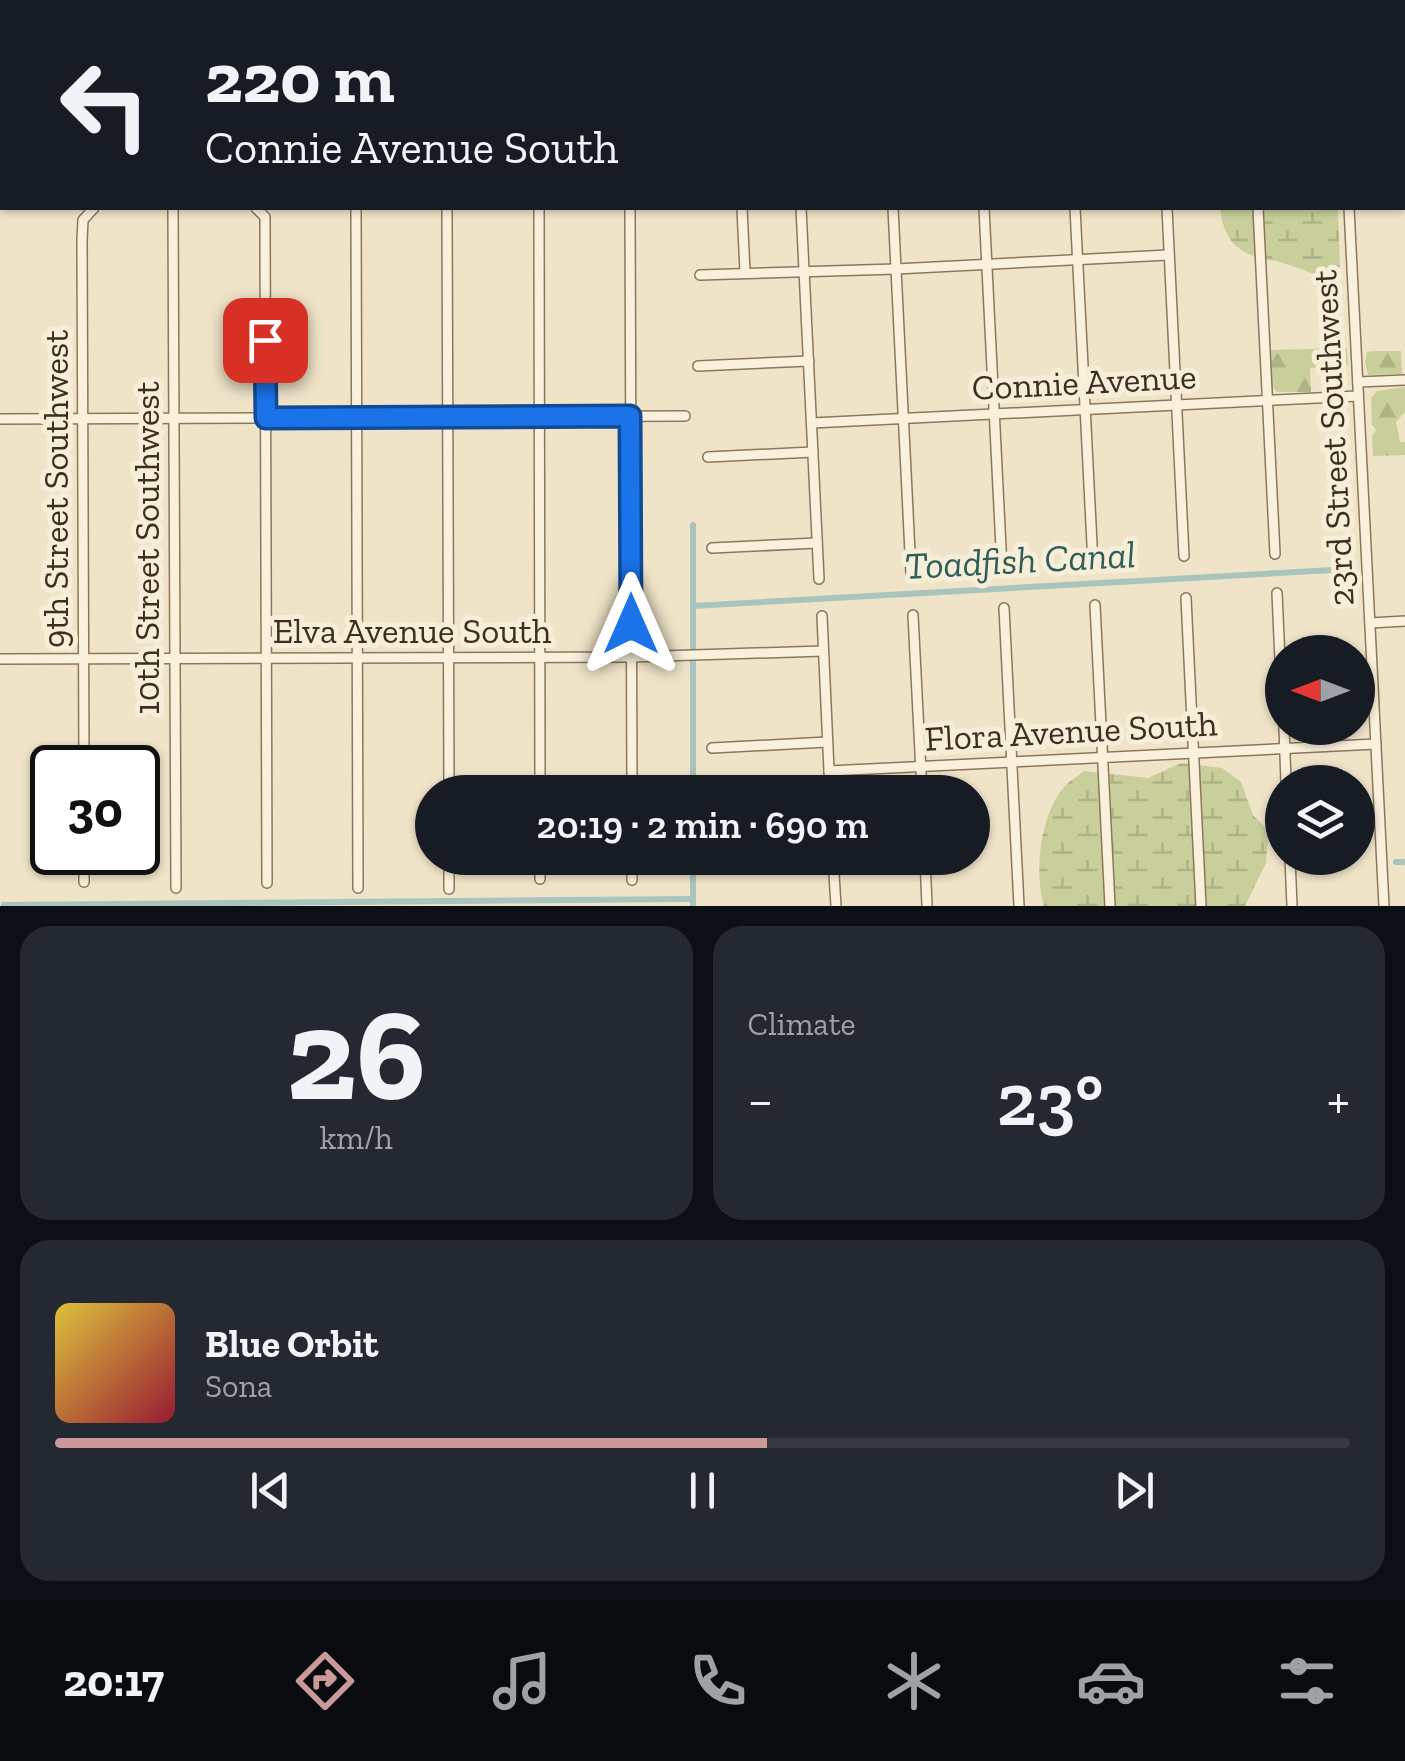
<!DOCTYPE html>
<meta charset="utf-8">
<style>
body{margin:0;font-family:"Zilla Slab",serif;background:#242831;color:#f1f3f6;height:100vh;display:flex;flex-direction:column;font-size:38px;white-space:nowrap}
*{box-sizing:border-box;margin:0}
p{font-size:32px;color:#9ea1a6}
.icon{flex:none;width:55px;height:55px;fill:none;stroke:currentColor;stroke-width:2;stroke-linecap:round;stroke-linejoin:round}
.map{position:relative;height:906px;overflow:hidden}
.side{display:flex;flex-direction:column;gap:20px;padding:20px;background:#0d0f14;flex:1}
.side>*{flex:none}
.banner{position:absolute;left:0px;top:0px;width:1405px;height:210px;box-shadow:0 2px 8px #0004;background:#171b24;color:#f1f3f6;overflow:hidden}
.needle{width:65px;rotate:270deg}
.tools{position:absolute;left:1265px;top:635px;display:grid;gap:20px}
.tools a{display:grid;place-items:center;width:110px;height:110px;border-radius:50%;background:#171b24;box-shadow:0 2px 8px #0004;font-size:50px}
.speed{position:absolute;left:30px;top:745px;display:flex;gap:20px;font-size:50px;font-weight:700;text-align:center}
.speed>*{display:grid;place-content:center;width:130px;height:130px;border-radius:50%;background:#171b24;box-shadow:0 2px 8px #0004;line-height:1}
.speed .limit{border:5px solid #111;border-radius:15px;background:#fff;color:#111}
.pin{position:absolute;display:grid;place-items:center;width:85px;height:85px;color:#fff;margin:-42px;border-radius:20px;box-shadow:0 5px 15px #0006}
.me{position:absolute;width:110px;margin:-55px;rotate:0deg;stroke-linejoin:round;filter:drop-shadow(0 0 8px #0008)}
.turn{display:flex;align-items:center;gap:35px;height:210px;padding:0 40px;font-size:45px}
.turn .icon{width:130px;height:130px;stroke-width:2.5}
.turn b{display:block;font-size:70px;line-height:85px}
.big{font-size:75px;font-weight:600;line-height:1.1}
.side .tile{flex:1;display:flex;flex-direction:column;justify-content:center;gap:15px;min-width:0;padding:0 35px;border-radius:30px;background:#242831}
.side .dial{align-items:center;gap:0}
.dial b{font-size:130px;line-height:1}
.song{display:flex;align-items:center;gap:30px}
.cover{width:120px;height:120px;border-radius:15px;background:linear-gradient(135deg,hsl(50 70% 55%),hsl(350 70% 35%))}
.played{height:10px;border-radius:5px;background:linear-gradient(90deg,#cc999b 55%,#363941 55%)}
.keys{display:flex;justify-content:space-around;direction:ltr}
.heat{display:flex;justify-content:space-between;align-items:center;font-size:55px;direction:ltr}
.side .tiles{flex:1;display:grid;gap:20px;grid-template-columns:1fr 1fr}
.tile:last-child{grid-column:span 2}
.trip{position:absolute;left:415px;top:775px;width:575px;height:100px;border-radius:50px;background:#171b24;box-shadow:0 2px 8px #0004;font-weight:600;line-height:100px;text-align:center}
.tab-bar{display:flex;height:160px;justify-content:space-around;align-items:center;background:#090b0e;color:#9ea1a6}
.tab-bar .icon{width:70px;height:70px}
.tab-bar .selected{color:#cc999b}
.tab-bar b{font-size:45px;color:#f1f3f6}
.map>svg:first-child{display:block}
.green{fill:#c9cf9b}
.forest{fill:url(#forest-firs)}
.wetland{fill:url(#wetland-marsh)}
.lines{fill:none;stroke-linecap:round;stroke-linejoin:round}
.canal{stroke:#a9c4bc;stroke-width:6}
.minor-casing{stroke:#8d765c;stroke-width:12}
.minor{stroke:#faf1dc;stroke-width:9}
.route-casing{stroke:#114b97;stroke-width:25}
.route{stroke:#1a73e8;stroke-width:18}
.labels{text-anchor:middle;stroke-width:10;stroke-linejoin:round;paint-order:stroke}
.street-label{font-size:35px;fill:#3d2e20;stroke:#f7eed8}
.water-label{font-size:38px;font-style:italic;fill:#2f5d5a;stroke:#f7eed8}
</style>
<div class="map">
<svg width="1405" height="906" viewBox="0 0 1405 906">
<defs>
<pattern id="forest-firs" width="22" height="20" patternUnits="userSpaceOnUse" patternTransform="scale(2.5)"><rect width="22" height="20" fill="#c9cf9b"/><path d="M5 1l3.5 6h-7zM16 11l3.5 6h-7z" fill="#aeb285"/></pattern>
<pattern id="wetland-marsh" width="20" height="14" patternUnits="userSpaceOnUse" patternTransform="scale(2.5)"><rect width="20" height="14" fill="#c9cf9b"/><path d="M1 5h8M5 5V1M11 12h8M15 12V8" fill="none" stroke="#aeb285"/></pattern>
</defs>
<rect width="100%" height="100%" fill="#f0e4c8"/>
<rect class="green" x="1068" y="0" width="261" height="2"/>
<g class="forest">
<path d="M 1347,348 L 1348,366 L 1310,368 L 1311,392 L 1277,392 L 1272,386 L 1271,350 Z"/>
<path d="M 1372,351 L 1401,351 L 1402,374 L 1368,375 L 1365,362 L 1367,352 Z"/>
<path d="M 1405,387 L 1405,412 L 1396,422 L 1400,442 L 1405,442 L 1405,455 L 1373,456 L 1372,437 L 1376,430 L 1372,425 L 1371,398 L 1377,391 Z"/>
</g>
<g class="wetland">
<path d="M 1220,208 L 1338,208 L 1340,270 L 1326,278 C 1309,273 1289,263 1271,260 C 1239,255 1224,242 1220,208 Z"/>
<path d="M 1181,763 L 1222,768 L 1241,782 L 1253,815 L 1266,828 L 1268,840 L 1266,863 L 1245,906 L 1044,906 C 1034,871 1040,815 1064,787 C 1069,781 1078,776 1084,771 L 1148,778 Z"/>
</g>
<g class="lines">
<g class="canal">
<path d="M 328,0 L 328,2"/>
<path d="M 706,0 L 706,2"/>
<path d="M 1402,127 L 1405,127"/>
<path d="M 0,144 L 2,144"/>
<path d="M 693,525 L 693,651"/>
<path d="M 693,606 L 1350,569"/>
<path d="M 693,661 L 693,792"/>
<path d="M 693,858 L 693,906"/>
<path d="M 1396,862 L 1405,862"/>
<path d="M 4,905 L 693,899"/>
</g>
<g class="minor-casing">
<g id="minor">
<path d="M 272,0 L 272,2"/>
<path d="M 390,0 L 390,2"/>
<path d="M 474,0 L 477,2"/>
<path d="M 758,0 L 758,2"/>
<path d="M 848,0 L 922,0"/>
<path d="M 1023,0 L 1023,2"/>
<path d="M 1332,0 L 1333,2"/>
<path d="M 187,2 L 190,0"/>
<path d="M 0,10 L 2,10"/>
<path d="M 0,87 L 2,87"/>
<path d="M 173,208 L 176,888"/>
<path d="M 256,208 L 265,217 L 265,224 L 267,883"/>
<path d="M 356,208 L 358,888"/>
<path d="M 447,208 L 449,792"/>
<path d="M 539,208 L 540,792"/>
<path d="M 630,208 L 632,792"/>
<path d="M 742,208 L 745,272"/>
<path d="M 801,208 L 819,579"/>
<path d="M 893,208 L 911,573"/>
<path d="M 984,208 L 1002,568"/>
<path d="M 1075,208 L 1093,564"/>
<path d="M 1167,208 L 1184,556"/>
<path d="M 1258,208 L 1275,554"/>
<path d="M 1349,208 L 1384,906"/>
<path d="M 700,275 L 896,269 L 1168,255"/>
<path d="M 698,366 L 809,361"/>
<path d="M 1358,382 L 1405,380"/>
<path d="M 0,419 L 685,416"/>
<path d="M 812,423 L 1358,396"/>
<path d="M 708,457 L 813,452"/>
<path d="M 712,548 L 817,543"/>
<path d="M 1277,593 L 1282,705"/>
<path d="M 1186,598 L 1201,906"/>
<path d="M 1095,605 L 1110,906"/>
<path d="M 1004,608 L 1019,906"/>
<path d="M 913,615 L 922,792"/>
<path d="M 822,616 L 830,792"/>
<path d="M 1370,623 L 1405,621"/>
<path d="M 0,659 L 631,657 L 823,651"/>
<path d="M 1284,728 L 1286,782"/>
<path d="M 712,748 L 827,742"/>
<path d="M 84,768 L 82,240 L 83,220 L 94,208"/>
<path d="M 829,771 L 1376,744"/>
<path d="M 84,852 L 84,882"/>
<path d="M 449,858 L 449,889"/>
<path d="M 540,858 L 540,879"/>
<path d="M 632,858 L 632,880"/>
<path d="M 833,858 L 836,906"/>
<path d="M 925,858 L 927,906"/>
<path d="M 1290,858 L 1292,906"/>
</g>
</g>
<use href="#minor" class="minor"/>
</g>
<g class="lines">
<g class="route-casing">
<path id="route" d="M 265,340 L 266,418 L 630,416 L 631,624"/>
</g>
<use href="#route" class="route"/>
</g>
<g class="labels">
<g class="street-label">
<text transform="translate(1084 382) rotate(-3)" y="12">Connie Avenue</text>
<text transform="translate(1333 438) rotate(-93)" y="12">23rd Street Southwest</text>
<text transform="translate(56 489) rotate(-90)" y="12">9th Street Southwest</text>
<text transform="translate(147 548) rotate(-90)" y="12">10th Street Southwest</text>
<text x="412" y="643">Elva Avenue South</text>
<text transform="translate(1071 731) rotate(-3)" y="12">Flora Avenue South</text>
</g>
<g class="water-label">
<text transform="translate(1020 560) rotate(-3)" y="13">Toadfish Canal</text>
</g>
</g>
</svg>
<div class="tools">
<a><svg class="needle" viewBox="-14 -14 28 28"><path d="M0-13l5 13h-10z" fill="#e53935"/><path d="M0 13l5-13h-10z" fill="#9ea1a6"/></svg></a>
<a><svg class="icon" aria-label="layers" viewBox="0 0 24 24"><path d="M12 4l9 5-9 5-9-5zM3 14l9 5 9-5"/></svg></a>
</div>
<div class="speed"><div class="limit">30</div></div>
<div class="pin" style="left:265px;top:340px;background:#d93025"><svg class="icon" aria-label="arrive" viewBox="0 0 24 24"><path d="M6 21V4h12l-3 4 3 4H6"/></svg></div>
<svg class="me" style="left:631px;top:624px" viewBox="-20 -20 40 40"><path d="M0-17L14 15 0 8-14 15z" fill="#1a73e8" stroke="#fff" stroke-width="4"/></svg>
<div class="trip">20:19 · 2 min · 690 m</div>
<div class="banner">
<div class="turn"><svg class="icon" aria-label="left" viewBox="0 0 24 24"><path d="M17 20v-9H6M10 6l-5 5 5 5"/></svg><div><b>220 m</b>Connie Avenue South</div></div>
</div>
</div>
<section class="side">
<div class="tiles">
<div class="tile dial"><b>26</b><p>km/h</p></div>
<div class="tile"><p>Climate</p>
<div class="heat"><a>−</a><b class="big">23°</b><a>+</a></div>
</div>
<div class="tile">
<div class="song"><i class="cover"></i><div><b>Blue Orbit</b><p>Sona</p></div></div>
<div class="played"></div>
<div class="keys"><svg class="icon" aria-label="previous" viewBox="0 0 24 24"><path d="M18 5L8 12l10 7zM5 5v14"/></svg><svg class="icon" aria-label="pause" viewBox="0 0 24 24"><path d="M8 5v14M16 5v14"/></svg><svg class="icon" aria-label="next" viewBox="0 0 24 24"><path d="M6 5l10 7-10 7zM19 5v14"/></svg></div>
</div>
</div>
</section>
<nav class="tab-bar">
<b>20:17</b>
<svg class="icon selected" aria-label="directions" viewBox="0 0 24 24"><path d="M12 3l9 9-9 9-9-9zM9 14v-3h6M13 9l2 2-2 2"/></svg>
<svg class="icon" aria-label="music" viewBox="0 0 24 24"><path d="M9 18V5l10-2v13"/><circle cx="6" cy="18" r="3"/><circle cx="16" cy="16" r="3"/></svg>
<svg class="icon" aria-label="phone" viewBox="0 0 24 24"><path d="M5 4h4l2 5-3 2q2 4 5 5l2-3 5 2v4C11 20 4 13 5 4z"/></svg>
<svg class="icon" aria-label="climate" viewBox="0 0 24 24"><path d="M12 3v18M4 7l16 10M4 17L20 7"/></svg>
<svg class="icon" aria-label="car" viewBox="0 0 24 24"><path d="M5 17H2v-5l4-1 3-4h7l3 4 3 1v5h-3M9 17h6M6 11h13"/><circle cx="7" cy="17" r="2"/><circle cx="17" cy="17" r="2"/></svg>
<svg class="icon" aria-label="filters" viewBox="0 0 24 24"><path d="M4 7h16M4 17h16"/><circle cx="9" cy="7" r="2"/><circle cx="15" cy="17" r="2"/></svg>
</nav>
